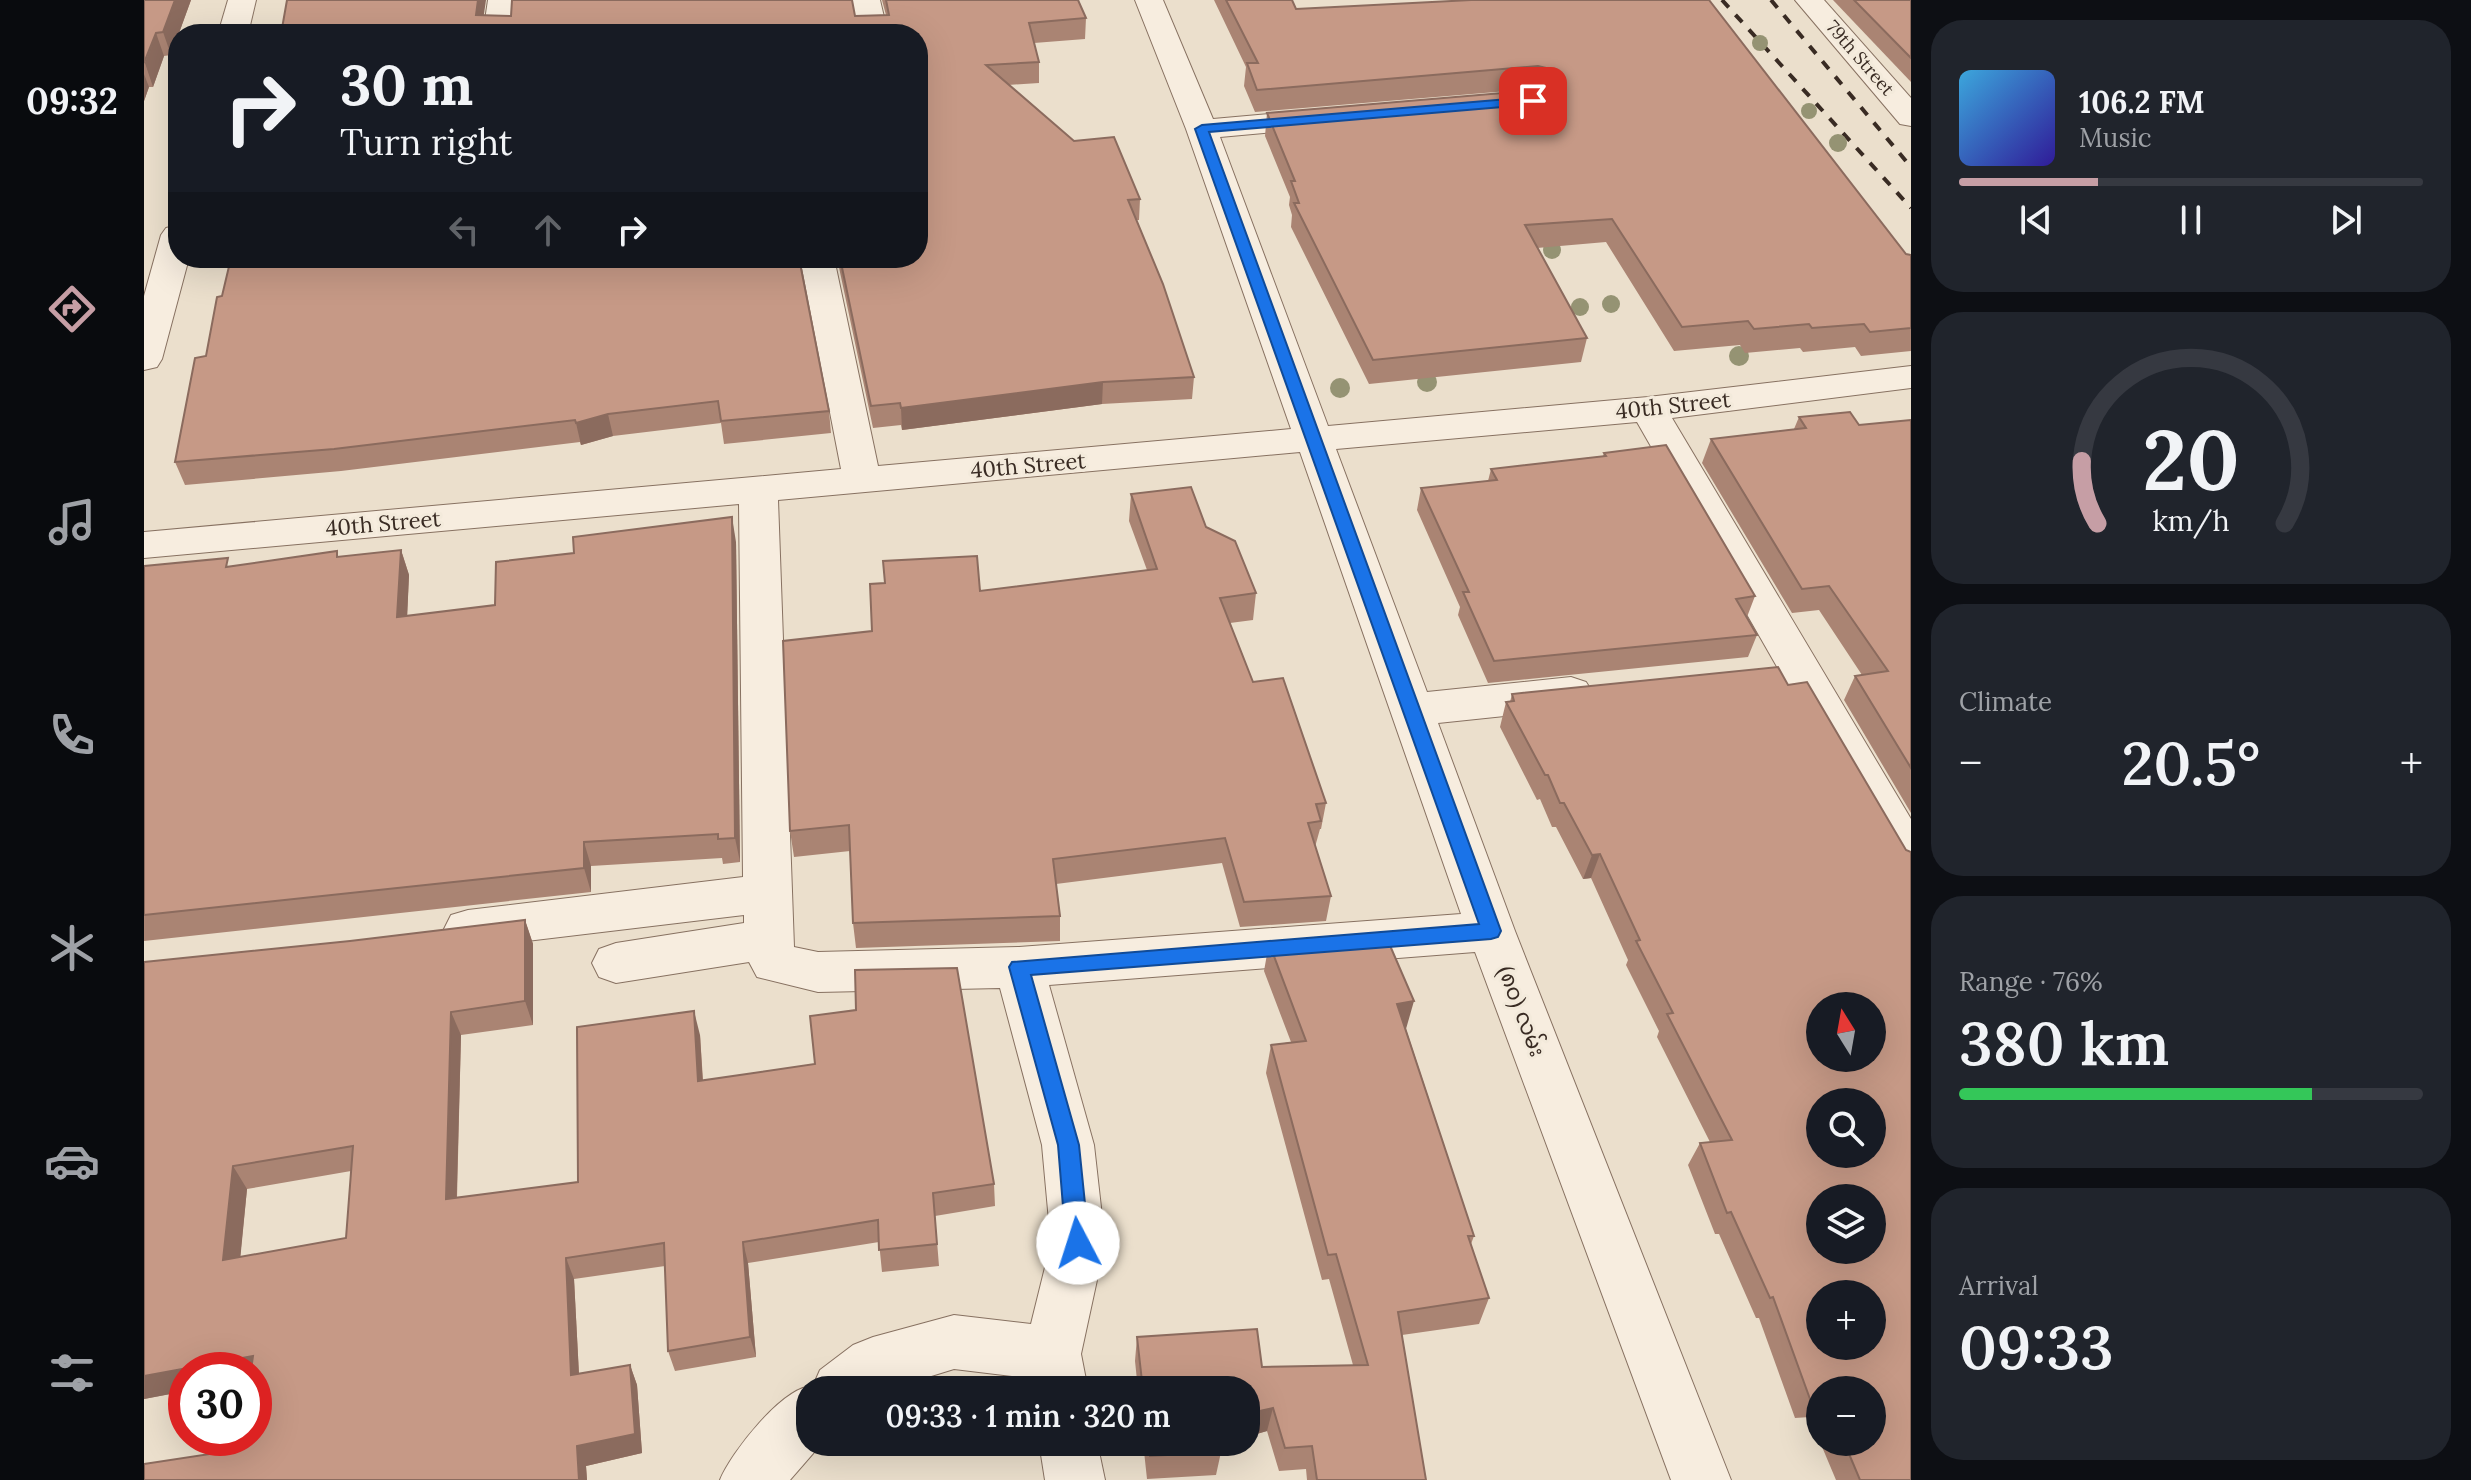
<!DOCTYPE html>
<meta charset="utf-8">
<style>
body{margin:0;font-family:Lora,"Noto Sans Myanmar",serif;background:#20242c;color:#f1f3f6;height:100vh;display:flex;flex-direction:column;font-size:30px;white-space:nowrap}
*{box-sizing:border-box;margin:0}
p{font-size:26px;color:#9ea1a6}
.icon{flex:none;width:44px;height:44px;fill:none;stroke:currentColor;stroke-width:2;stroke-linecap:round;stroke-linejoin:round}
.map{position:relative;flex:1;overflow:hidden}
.panel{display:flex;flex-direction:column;gap:20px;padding:20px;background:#0d0f14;width:560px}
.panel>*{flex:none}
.banner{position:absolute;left:24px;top:24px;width:760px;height:244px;border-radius:32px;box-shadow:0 8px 32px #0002;background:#171b24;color:#f1f3f6;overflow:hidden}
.needle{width:52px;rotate:349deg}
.fabs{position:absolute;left:1662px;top:992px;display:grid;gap:16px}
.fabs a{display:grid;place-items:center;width:80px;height:80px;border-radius:50%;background:#171b24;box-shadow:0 8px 32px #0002;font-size:40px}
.speed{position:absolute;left:24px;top:1352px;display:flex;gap:16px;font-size:40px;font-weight:700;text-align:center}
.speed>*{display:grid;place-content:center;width:104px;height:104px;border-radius:50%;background:#171b24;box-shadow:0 8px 32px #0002;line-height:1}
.speed .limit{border:12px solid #d22;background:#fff;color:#111}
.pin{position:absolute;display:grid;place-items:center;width:68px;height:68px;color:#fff;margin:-34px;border-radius:16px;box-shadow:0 4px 12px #0006}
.me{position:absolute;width:88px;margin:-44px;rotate:355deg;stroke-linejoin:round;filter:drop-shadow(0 0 6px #0008)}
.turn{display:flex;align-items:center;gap:28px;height:168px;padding:0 40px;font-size:36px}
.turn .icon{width:104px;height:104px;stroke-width:2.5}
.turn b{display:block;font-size:56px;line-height:68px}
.lanes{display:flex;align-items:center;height:76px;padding:0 40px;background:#0003;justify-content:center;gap:40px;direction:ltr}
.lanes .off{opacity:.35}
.big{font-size:60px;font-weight:600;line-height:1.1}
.panel .tile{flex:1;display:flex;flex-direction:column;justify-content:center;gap:12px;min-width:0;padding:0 28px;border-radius:32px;background:#20242c}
.panel .dial{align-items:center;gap:0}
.dial svg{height:208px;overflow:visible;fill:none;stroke:#363941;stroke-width:7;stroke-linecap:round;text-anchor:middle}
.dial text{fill:#f1f3f6;stroke:none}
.song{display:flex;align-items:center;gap:24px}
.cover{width:96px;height:96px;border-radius:12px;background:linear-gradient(135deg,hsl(200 70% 55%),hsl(250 70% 35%))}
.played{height:8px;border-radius:4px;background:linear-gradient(90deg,#c69ea5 30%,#363941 30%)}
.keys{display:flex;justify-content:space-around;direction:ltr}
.heat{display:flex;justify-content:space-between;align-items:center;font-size:44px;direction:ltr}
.charge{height:12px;border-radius:6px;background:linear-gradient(90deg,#34c759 76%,#363941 0)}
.trip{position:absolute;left:652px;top:1376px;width:464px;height:80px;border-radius:32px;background:#171b24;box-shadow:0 8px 32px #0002;font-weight:600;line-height:80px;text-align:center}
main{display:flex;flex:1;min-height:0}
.tab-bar{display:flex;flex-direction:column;width:144px;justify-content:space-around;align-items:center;background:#090b0e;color:#9ea1a6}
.tab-bar .icon{width:56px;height:56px}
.tab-bar .active{color:#c69ea5}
.tab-bar b{font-size:36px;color:#f1f3f6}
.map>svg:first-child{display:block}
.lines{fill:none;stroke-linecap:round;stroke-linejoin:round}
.minor-casing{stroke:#877161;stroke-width:2}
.minor{fill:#f7eddf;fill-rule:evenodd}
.rail{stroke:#392b23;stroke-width:4;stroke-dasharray:10 10;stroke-linecap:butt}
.tree{fill:#959373}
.wall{fill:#aa8473;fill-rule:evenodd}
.shaded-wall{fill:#8b6b5e}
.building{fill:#c69986;stroke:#8b6b5e;stroke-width:2;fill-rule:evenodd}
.route{fill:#1a73e8;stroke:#114b97;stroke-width:2}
.labels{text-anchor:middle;stroke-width:6;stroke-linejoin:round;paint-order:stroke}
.far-street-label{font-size:18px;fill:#392b23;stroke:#f3eadb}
.street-label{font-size:22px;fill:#392b23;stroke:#f3eadb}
</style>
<main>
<nav class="tab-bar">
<b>09:32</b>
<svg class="icon active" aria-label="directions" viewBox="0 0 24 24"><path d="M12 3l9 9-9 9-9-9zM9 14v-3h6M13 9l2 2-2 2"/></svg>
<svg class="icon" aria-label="music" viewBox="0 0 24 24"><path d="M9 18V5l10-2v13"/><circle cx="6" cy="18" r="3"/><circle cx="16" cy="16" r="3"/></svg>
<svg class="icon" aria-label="phone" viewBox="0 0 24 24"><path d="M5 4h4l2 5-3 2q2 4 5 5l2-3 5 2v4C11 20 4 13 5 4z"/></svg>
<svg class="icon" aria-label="climate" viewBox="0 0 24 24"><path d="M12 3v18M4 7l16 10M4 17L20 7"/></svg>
<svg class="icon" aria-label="car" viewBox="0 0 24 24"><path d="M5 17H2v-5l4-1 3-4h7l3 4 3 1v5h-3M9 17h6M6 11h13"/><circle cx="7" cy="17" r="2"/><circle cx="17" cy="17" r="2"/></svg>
<svg class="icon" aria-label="filters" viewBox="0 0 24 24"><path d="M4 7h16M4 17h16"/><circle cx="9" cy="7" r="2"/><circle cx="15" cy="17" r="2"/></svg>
</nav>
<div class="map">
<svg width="1767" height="1480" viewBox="0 0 1767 1480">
<rect width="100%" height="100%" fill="#ebdfcc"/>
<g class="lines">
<g class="minor-casing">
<g id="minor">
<path d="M 84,0 L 112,0 L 104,34 L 74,34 Z"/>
<path d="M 344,0 L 372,0 L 369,34 L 339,34 Z"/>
<path d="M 708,0 L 736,0 L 744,34 L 714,34 Z"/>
<path d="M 991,0 L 1019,0 L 1069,119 L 1183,109 L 1194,111 L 1198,118 L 1194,125 L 1183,127 L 1076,137 L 1184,426 L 1504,397 L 1767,366 L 1767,388 L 1528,418 L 1767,819 L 1767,878 L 1751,873 L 1493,422 L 1192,449 L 1283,692 L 1427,677 L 1442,682 L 1449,693 L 1442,704 L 1427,709 L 1294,723 L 1371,931 L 1587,1480 L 1527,1480 L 1331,952 L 905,985 L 950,1145 L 961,1243 L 937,1354 L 944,1390 L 886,1390 L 884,1378 L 810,1369 L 742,1390 L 666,1390 L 666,1442 L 679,1442 L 646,1480 L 576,1480 C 587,1453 639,1386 669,1386 L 676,1370 L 709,1345 L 729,1337 L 810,1315 L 887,1324 L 907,1243 L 898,1145 L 856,988 L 674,992 L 613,977 L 605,962 L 472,983 L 455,977 L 448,963 L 455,949 L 472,943 L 600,923 L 600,915 L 324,948 L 307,943 L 300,929 L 307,915 L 324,910 L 599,877 L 595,504 L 0,558 L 0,532 L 697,469 L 656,258 L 690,258 L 734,466 L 1147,429 L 1042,129 ZM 1156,452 L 1317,914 L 875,947 L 674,952 L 650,947 L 634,500 Z"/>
<path d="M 1651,0 L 1680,0 L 1767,98 L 1767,126 L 1756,124 Z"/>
<path d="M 34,225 L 34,258 L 45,258 L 18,359 L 13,367 L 0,370 L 0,296 L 17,235 L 22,228 Z"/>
<path d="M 895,1442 L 953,1442 L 961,1480 L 901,1480 Z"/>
</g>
</g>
<use href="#minor" class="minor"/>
<g class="rail">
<path d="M 1578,0 L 1767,208"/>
<path d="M 1627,0 L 1767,167"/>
</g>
</g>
<g class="tree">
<circle cx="1616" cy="43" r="8"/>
<circle cx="1665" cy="111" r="8"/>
<circle cx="1694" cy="143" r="9"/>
<circle cx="1408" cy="250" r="9"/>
<circle cx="1467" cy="304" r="9"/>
<circle cx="1436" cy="307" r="9"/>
<circle cx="1595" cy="356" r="10"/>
<circle cx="1283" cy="382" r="10"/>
<circle cx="1196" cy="388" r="10"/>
</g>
<g class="wall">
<path d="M 0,0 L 47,0 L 27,55 L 20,56 L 9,87 L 5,87 L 0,101 Z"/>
<path d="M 738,0 L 934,0 L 942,18 L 941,39 L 890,43 L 895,62 L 895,83 L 864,85 L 996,199 L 995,220 L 993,220 L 1050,377 L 1048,399 L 958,404 L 758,430 L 757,425 L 729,428 L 693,258 L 774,258 L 774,34 L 340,15 L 742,15 Z"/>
<path d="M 1070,0 L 1148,0 L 1152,9 L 1327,0 L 1762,254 L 1767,255 L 1767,351 L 1717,356 L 1711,347 L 1659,352 L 1656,348 L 1601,353 L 1596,345 L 1530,351 L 1462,242 L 1393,248 L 1443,338 L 1437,362 L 1225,384 L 1147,227 L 1148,215 L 1145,205 L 1146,197 L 1121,136 L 1123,113 L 1393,90 L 1389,89 L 1111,112 L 1100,86 L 1102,67 Z"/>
<path d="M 1689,0 L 1767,0 L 1767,82 Z"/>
<path d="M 51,358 L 685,411 L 687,433 L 580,444 L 577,423 L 469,436 L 437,445 L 436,442 L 197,471 L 41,485 L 31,462 Z"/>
<path d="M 1655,417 L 1715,425 L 1767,420 L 1767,813 L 1700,700 L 1711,676 L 1718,675 L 1675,610 L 1648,613 L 1558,463 L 1567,439 L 1650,429 Z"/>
<path d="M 1460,453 L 1611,596 L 1603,617 L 1613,635 L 1604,657 L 1344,683 L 1314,615 L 1316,607 L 1273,510 L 1277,488 L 1344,481 L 1347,469 L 1459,456 Z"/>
<path d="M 987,494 L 1062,527 L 1112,593 L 1109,620 L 1086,623 L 1109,682 L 1182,803 L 1177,829 L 1176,829 L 1171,847 L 1187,896 L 1182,921 L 1096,927 L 1078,863 L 912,884 L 916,916 L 916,941 L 712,948 L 709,923 L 706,851 L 650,857 L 646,831 L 728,631 L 836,591 L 1003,570 L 985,521 Z"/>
<path d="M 592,542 L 596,862 L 579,864 L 578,858 L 447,866 L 447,892 L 0,941 L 0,566 L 88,566 L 195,557 L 257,550 L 265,575 L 263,616 L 351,605 Z"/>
<path d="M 1634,667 L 1767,1480 L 1692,1480 L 1676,1442 L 1728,1442 L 1676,1390 L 1676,1441 L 1666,1417 L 1651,1418 L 1615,1318 L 1612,1318 L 1575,1234 L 1571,1234 L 1544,1165 L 1556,1143 L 1566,1142 L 1513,1037 L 1515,1031 L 1482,965 L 1484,960 L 1447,878 L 1439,879 L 1412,827 L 1408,827 L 1396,799 L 1393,800 L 1356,727 L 1362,702 L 1366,702 L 1368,694 Z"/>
<path d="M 381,920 L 389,944 L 389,1025 L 317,1035 L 313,1198 L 434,1182 L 556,1035 L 559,1080 L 850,1184 L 851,1206 L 791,1216 L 795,1266 L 738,1272 L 735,1242 L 604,1263 L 612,1357 L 531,1371 L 524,1351 L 521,1266 L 430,1279 L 435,1374 L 486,1365 L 493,1385 L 498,1453 L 442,1466 L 443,1480 L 0,1480 L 99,1449 L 110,1370 L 42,1391 L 0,1399 L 0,962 L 206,941 ZM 207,1171 L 202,1238 L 96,1257 L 103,1189 Z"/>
<path d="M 1125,943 L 1262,1029 L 1330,1236 L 1327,1244 L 1345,1298 L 1335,1324 L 1258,1335 L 1282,1480 L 1163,1480 L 1162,1469 L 1135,1471 L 1123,1431 L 1102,1437 L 1102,1390 L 994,1390 L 991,1361 L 993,1337 L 1118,1367 L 1209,1365 L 1185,1279 L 1178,1280 L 1122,1073 L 1127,1045 L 1147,1042 L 1120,971 Z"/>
<path d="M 999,1442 L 1081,1442 L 1075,1444 L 1077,1452 L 1072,1475 L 1003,1479 Z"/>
</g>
<g class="shaded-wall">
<path d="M 31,0 L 47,0 L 27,55 L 19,32 Z"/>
<path d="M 334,0 L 342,0 L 337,34 L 332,15 Z"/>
<path d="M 12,33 L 20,56 L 9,87 L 1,63 Z"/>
<path d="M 0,74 L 5,87 L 0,101 Z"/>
<path d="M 959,382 L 958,404 L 758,430 L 757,408 Z"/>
<path d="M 464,414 L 469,436 L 437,445 L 432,423 Z"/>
<path d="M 588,517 L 592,542 L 596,862 L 591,838 Z"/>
<path d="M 257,550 L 265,575 L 262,642 L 253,617 Z"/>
<path d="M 440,842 L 447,866 L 447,892 L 440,868 Z"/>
<path d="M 1456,854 L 1447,878 L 1439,879 L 1448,855 Z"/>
<path d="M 381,920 L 389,944 L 389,1025 L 381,1001 Z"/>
<path d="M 1270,1001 L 1262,1029 L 1246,1032 L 1253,1004 Z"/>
<path d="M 550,1011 L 556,1035 L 560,1104 L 554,1081 Z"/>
<path d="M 307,1012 L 317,1035 L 312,1221 L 302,1199 Z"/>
<path d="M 89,1166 L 103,1189 L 94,1282 L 79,1260 Z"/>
<path d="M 599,1242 L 604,1263 L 612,1357 L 606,1337 Z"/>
<path d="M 422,1258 L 430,1279 L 436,1395 L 427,1375 Z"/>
<path d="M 109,1356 L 110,1370 L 42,1370 L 42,1391 L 0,1399 L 0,1376 Z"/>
<path d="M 486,1365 L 493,1385 L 498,1453 L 442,1466 L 443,1480 L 435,1480 L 433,1446 Z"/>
<path d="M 1129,1408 L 1123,1431 L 1102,1437 L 1102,1414 Z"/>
</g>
<g class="building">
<path d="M 0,0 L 31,0 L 19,32 L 12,33 L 0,63 Z"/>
<path d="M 143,0 L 334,0 L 332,15 L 367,16 L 368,0 L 708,0 L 711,16 L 745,15 L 742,0 L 934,0 L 942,18 L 885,23 L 895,62 L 842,65 L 930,141 L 970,137 L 996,199 L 984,200 L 1019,284 L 1050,377 L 959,382 L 757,408 L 756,403 L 727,406 L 696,258 L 774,258 L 774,34 L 137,34 Z"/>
<path d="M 1082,0 L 1148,0 L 1152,9 L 1327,0 L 1565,0 L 1762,254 L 1767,255 L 1767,328 L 1726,332 L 1720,324 L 1668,328 L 1665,324 L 1610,329 L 1604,321 L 1538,327 L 1468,219 L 1381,225 L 1443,338 L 1229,360 L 1150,203 L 1155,203 L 1147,181 L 1151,181 L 1123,113 L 1394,90 L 1408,86 L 1412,77 L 1406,69 L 1394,66 L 1113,90 L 1103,63 L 1114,63 Z"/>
<path d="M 1710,0 L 1767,0 L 1767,58 Z"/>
<path d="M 87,258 L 655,258 L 685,411 L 577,421 L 574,401 L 464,414 L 432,423 L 431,420 L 190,449 L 31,462 L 51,358 L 62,356 L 73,297 L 78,296 Z"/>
<path d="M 1706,412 L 1715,425 L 1767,420 L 1767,768 L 1711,676 L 1744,671 L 1685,586 L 1658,589 L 1567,439 L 1662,428 L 1655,417 Z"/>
<path d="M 1522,445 L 1611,596 L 1592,599 L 1613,635 L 1350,661 L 1319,592 L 1325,592 L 1277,488 L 1353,480 L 1347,469 L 1462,456 L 1460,453 Z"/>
<path d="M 1047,487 L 1062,527 L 1091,541 L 1112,593 L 1076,598 L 1109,682 L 1139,678 L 1182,803 L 1172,804 L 1177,821 L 1164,823 L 1187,896 L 1100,902 L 1081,838 L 909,859 L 916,916 L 709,923 L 705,825 L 646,831 L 639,641 L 728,631 L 726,584 L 741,583 L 739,561 L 833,556 L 836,591 L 1013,569 L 987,494 Z"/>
<path d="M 588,517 L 591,838 L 574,839 L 574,834 L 440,842 L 440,868 L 0,915 L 0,566 L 84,558 L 82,567 L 193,551 L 193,557 L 257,550 L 253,617 L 351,605 L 352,562 L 430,553 L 429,537 Z"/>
<path d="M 1634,667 L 1644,685 L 1663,682 L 1762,850 L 1767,852 L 1767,1480 L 1716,1480 L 1700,1442 L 1728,1442 L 1728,1390 L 1676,1390 L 1676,1398 L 1666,1399 L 1629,1297 L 1626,1298 L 1587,1212 L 1583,1213 L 1556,1143 L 1588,1140 L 1523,1014 L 1529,1013 L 1492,941 L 1496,940 L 1456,854 L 1448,855 L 1420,803 L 1416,803 L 1404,775 L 1401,775 L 1362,702 L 1370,701 L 1368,694 ZM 1676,1006 L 1728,1006 L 1728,1058 L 1676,1058 ZM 1676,1102 L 1728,1102 L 1728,1154 L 1676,1154 ZM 1676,1198 L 1728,1198 L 1728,1250 L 1676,1250 ZM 1676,1294 L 1728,1294 L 1728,1346 L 1676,1346 Z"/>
<path d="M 381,920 L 381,1001 L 307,1012 L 302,1199 L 434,1182 L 433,1027 L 550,1011 L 554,1081 L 671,1064 L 666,1016 L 712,1010 L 711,970 L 813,968 L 850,1184 L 789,1193 L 793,1244 L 735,1250 L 734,1220 L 599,1242 L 606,1337 L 524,1351 L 520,1243 L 422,1258 L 427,1375 L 486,1365 L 491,1434 L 433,1446 L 435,1480 L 0,1480 L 0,1464 L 99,1449 L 100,1438 L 110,1438 L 110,1370 L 107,1370 L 109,1356 L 0,1376 L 0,962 L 206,941 ZM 209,1146 L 202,1238 L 79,1260 L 89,1166 Z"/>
<path d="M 1241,934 L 1270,1001 L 1253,1004 L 1330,1236 L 1324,1236 L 1345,1298 L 1254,1312 L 1282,1480 L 1173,1480 L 1168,1446 L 1141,1448 L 1129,1408 L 1102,1414 L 1102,1390 L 999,1390 L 993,1337 L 1113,1329 L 1118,1367 L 1224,1365 L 1192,1254 L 1184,1255 L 1127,1045 L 1162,1041 L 1125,943 Z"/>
<path d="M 1005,1442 L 1075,1442 L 1077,1452 L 1006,1456 Z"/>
</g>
<path class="route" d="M 1389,97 L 1395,101 L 1394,104 L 1065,132 L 1357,931 L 1354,937 L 1347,939 L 887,975 L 935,1145 L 945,1243 L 942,1250 L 934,1253 L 926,1250 L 922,1243 L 914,1145 L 865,967 L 868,962 L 1335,924 L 1051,129 L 1058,125 Z"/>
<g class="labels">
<g class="far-street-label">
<text transform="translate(1716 58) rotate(49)" y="6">79th Street</text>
</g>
<g class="street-label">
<text transform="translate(1529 405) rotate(-6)" y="8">40th Street</text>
<text transform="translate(884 465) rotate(-5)" y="8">40th Street</text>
<text transform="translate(239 523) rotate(-5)" y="8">40th Street</text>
<text transform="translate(1378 1011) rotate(69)" y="8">(၈၀) လမ်း</text>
</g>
</g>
</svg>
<div class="fabs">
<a><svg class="needle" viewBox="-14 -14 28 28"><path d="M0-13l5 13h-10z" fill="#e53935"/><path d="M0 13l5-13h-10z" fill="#9ea1a6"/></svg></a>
<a><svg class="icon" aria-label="search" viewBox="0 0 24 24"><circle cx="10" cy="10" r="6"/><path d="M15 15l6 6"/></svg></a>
<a><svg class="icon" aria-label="layers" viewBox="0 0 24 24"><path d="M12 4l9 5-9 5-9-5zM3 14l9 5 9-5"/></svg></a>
<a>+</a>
<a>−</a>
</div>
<div class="speed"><div class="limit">30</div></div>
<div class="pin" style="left:1389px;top:101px;background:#d93025"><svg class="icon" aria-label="arrive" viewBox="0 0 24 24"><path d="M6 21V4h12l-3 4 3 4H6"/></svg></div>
<svg class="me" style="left:934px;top:1243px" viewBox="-20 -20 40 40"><circle r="19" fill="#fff"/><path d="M0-13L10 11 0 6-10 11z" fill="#1a73e8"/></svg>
<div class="trip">09:33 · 1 min · 320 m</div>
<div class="banner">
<div class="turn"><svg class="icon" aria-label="right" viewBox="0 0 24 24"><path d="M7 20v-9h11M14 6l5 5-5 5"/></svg><div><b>30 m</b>Turn right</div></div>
<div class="lanes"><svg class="icon off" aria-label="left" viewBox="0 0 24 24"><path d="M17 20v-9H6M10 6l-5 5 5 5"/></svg><svg class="icon off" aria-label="ahead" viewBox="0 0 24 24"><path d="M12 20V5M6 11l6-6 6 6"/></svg><svg class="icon" aria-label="right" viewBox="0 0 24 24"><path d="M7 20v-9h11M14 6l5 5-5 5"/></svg></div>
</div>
</div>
<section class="panel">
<div class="tile">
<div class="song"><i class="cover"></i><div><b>106.2 FM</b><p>Music</p></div></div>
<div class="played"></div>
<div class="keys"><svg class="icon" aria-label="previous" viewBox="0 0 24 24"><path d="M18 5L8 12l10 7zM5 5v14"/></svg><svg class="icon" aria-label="pause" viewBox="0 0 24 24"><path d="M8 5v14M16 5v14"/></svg><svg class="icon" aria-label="next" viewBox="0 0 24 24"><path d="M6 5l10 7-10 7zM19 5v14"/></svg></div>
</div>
<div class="tile dial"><svg viewBox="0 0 100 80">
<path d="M14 69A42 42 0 1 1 86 69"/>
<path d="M14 69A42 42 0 0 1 8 45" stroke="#c69ea5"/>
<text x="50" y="56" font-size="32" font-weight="700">20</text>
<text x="50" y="72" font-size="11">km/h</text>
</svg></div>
<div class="tile"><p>Climate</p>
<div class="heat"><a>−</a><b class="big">20.5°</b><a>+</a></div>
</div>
<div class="tile"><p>Range · 76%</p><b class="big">380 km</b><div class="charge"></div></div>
<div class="tile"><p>Arrival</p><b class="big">09:33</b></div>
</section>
</main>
